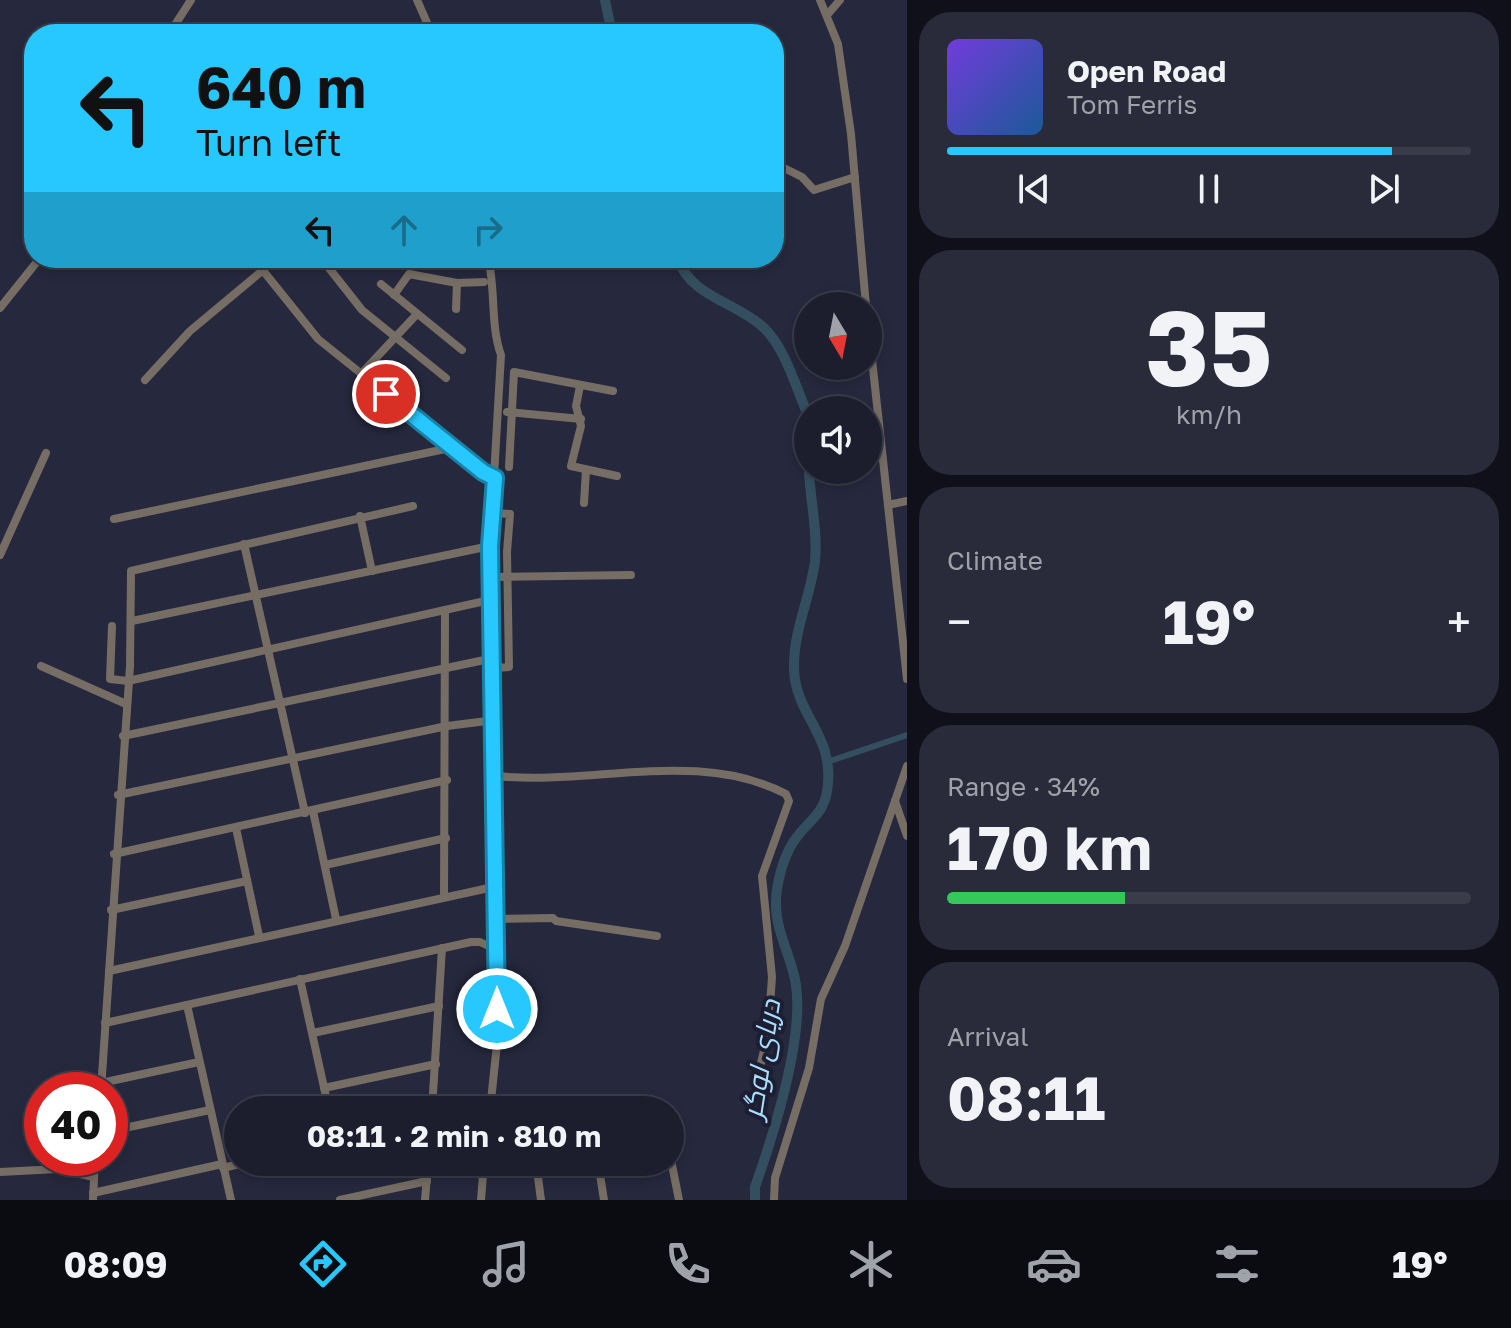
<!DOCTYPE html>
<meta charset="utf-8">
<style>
body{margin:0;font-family:"Golos Text",Cairo,sans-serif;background:#292b3a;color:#f1f3f6;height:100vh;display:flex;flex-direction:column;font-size:30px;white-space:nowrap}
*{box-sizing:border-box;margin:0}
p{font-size:26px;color:#a0a2aa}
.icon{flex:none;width:44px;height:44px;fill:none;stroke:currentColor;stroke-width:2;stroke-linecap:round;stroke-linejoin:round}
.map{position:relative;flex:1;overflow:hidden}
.drawer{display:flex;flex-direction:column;gap:12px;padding:12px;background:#0f1019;width:604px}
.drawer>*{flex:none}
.banner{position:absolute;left:24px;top:24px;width:760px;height:244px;border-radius:32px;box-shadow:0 4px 12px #0003,0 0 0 2px #3a3c4a;background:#27c8ff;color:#111;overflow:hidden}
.needle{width:52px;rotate:170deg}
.fabs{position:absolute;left:794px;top:292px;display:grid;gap:16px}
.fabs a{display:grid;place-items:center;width:88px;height:88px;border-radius:50%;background:#1c1e2e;box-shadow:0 4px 12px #0003,0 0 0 2px #3a3c4a;font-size:40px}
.speed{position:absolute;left:24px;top:1072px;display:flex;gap:16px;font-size:40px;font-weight:700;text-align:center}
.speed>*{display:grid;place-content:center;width:104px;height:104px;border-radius:50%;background:#1c1e2e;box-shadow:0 4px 12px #0003,0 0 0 2px #3a3c4a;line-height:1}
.speed .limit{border:12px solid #d22;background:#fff;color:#111}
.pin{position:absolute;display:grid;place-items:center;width:68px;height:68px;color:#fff;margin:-34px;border:4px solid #fff;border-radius:50%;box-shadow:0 2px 8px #0007}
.me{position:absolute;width:88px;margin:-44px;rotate:0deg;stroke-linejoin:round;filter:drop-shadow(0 0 6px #0008)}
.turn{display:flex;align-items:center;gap:28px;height:168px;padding:0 40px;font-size:36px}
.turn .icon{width:104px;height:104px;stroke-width:2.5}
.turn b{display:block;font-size:56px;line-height:68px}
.lanes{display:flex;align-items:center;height:76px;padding:0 40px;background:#0003;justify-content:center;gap:40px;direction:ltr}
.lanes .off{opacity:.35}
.big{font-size:60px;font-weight:700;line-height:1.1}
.drawer .tile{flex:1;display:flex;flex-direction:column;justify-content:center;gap:12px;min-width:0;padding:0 28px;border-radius:32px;background:#292b3a}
.drawer .dial{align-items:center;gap:0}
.dial b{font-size:104px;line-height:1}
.song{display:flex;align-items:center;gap:24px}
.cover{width:96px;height:96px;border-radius:12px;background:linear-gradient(135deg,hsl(260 70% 55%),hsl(210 70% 35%))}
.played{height:8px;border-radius:4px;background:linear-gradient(90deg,#27c8ff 85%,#3a3c4a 85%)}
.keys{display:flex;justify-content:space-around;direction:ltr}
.heat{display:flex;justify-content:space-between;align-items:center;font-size:44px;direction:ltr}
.charge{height:12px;border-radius:6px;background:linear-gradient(90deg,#34c759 34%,#3a3c4a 0)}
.trip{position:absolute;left:224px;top:1096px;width:460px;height:80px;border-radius:40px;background:#1c1e2e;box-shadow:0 4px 12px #0003,0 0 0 2px #3a3c4a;font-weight:700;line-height:80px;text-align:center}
.dock{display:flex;height:128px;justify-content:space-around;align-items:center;background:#0b0c12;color:#a0a2aa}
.dock .icon{width:56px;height:56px}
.dock .active{color:#27c8ff}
.dock b{font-size:36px;color:#f1f3f6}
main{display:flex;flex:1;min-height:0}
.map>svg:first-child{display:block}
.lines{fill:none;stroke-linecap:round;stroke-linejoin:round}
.canal{stroke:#334f5f;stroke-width:6}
.river{stroke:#334f5f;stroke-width:10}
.minor{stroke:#766d64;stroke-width:8}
.route-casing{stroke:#1982a6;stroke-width:20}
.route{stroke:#27c8ff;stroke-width:14}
.labels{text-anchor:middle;stroke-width:8;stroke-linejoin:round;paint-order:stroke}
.water-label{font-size:28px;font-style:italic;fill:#a7deff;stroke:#1d1e32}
</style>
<main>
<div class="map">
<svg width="907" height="1200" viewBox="0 0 907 1200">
<rect width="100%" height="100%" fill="#26283d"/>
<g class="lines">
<path class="canal" d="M 827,762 L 907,735"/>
<g class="river">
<path d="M 605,0 L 612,34"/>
<path d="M 678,258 C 689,296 736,302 763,327 C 785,347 796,388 808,415"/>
<path d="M 755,1200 L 755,1187 C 774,1133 804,1041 796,985 C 792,957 775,931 776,902 C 776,885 783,859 792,844 C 807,819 826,817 828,783 C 832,738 801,717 795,680 C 789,639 810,601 815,561 C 818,529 810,501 809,470"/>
</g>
<g class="minor">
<path d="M 417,0 L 432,34"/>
<path d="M 820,0 L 838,44 L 851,134 L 866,306"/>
<path d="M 828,14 L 840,0"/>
<path d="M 169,34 L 191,0"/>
<path d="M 774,163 L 802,177 L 814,190 L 855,177"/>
<path d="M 253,258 L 318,339 L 459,452"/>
<path d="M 321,258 L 362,310 L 446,378"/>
<path d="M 488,258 C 496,290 490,324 501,355 L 490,546 L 498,886 L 497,1044 L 490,1110"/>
<path d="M 381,284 L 462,350"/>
<path d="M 394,295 L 409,274 L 457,283 L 484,282"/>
<path d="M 0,308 L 40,258"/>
<path d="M 456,309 L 457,283"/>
<path d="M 868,323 L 907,679"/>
<path d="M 361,374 L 417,314"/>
<path d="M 145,380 L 190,331 L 262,271"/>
<path d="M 580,386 L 576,406 L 581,426 L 571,466 L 617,476"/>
<path d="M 507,412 L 581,419"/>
<path d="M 509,467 L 514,372 L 613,391"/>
<path d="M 584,503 L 586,470"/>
<path d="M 888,505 L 907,501"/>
<path d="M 493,513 L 510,514 L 507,552 L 509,667 L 495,668"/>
<path d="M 360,516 L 372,571"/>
<path d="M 114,519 L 445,449 L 483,472"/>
<path d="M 244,544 L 305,813"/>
<path d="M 0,555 L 46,453"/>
<path d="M 492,577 L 631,575"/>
<path d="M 132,621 L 490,546"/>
<path d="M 112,626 L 110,679 L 128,681 L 494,599"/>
<path d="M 41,666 L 126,704"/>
<path d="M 123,736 L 494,658"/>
<path d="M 496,776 C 592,786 697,748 786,794 L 789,801 L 762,876 L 772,977 L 768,1034 L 759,1071"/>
<path d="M 118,795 L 447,726 L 495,720"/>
<path d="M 895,801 L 907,836"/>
<path d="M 313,811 L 336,919"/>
<path d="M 236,828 L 259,936"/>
<path d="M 114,854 L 447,780"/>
<path d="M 325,865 L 446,838"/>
<path d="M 444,897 L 445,610"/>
<path d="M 111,910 L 247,881"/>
<path d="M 497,919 L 553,918 L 556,921 L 657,936"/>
<path d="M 109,971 L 498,886"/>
<path d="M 300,979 L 329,1110"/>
<path d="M 187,1005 L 231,1200"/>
<path d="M 105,1023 L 471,942 L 480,942 L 497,950"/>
<path d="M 313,1033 L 439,1006"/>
<path d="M 101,1083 L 199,1062"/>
<path d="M 324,1088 L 436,1064"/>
<path d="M 101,1090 L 130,666 L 131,571 L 413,506"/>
<path d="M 490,1106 L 531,1107 L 582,1100 L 585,1110"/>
<path d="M 432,1110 L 442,948"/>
<path d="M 110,1131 L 210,1110"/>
<path d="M 670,1155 L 679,1200"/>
<path d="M 536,1162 L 541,1200"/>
<path d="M 598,1162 L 604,1200"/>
<path d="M 223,1168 L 247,1162"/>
<path d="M 0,1172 L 57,1169 L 94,1177"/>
<path d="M 537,1174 L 598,1163"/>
<path d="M 93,1193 L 222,1164"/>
<path d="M 93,1200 L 95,1158"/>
<path d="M 340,1200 L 427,1181"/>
<path d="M 425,1200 L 428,1162"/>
<path d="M 481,1200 L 484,1162"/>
<path d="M 774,1200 L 775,1178 L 809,1068 L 821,999 L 845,946 L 907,766"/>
</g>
</g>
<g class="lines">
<g class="route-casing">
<path id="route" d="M 386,394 L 483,472 L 495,478 L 490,546 L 497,1009"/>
</g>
<use href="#route" class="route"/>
</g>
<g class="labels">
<g class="water-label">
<text transform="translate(761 1059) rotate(-81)" y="10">دریای لوگر</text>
</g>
</g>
</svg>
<div class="fabs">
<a><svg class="needle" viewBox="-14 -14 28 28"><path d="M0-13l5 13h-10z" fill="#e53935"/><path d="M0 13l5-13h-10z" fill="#a0a2aa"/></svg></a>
<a><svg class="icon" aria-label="sound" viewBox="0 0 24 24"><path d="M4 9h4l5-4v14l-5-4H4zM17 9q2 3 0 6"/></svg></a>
</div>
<div class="speed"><div class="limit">40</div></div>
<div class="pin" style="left:386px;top:394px;background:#d93025"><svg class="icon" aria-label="arrive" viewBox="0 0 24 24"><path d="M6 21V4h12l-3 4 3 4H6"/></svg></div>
<svg class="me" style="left:497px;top:1009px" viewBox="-20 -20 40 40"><circle r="17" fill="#27c8ff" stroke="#fff" stroke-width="3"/><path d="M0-11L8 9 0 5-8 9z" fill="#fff"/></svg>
<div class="trip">08:11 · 2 min · 810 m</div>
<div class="banner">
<div class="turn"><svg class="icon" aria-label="left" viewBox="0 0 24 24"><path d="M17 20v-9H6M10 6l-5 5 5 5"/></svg><div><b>640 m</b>Turn left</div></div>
<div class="lanes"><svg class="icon" aria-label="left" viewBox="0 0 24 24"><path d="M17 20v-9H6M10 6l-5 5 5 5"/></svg><svg class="icon off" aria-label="ahead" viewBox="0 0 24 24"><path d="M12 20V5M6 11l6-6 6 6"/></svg><svg class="icon off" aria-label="right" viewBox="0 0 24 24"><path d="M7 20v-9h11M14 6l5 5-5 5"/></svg></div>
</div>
</div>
<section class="drawer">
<div class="tile">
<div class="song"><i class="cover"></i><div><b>Open Road</b><p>Tom Ferris</p></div></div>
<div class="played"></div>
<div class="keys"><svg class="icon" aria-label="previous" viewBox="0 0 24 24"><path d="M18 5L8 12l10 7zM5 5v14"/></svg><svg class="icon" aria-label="pause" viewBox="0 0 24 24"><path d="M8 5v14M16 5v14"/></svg><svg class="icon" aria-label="next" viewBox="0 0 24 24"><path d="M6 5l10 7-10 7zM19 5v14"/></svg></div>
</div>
<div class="tile dial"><b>35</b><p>km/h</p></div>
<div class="tile"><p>Climate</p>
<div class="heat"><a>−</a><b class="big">19°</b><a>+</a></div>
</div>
<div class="tile"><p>Range · 34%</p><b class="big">170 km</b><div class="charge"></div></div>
<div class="tile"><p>Arrival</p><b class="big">08:11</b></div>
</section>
</main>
<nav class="dock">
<b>08:09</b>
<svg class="icon active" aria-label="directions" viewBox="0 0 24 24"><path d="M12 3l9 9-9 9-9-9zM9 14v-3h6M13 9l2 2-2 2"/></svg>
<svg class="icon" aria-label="music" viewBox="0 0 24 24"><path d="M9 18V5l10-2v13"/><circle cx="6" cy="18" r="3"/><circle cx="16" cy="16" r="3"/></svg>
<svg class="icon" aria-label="phone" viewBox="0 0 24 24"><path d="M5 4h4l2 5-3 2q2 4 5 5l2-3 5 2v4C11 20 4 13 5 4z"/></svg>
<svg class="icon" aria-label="climate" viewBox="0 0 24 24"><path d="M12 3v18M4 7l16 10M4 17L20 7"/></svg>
<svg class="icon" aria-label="car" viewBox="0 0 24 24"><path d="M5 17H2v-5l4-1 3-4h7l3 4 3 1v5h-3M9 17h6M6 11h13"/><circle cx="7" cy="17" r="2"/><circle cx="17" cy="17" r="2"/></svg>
<svg class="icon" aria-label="filters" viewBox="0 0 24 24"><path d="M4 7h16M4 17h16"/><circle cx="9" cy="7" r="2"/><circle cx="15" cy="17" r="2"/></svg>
<b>19°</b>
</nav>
